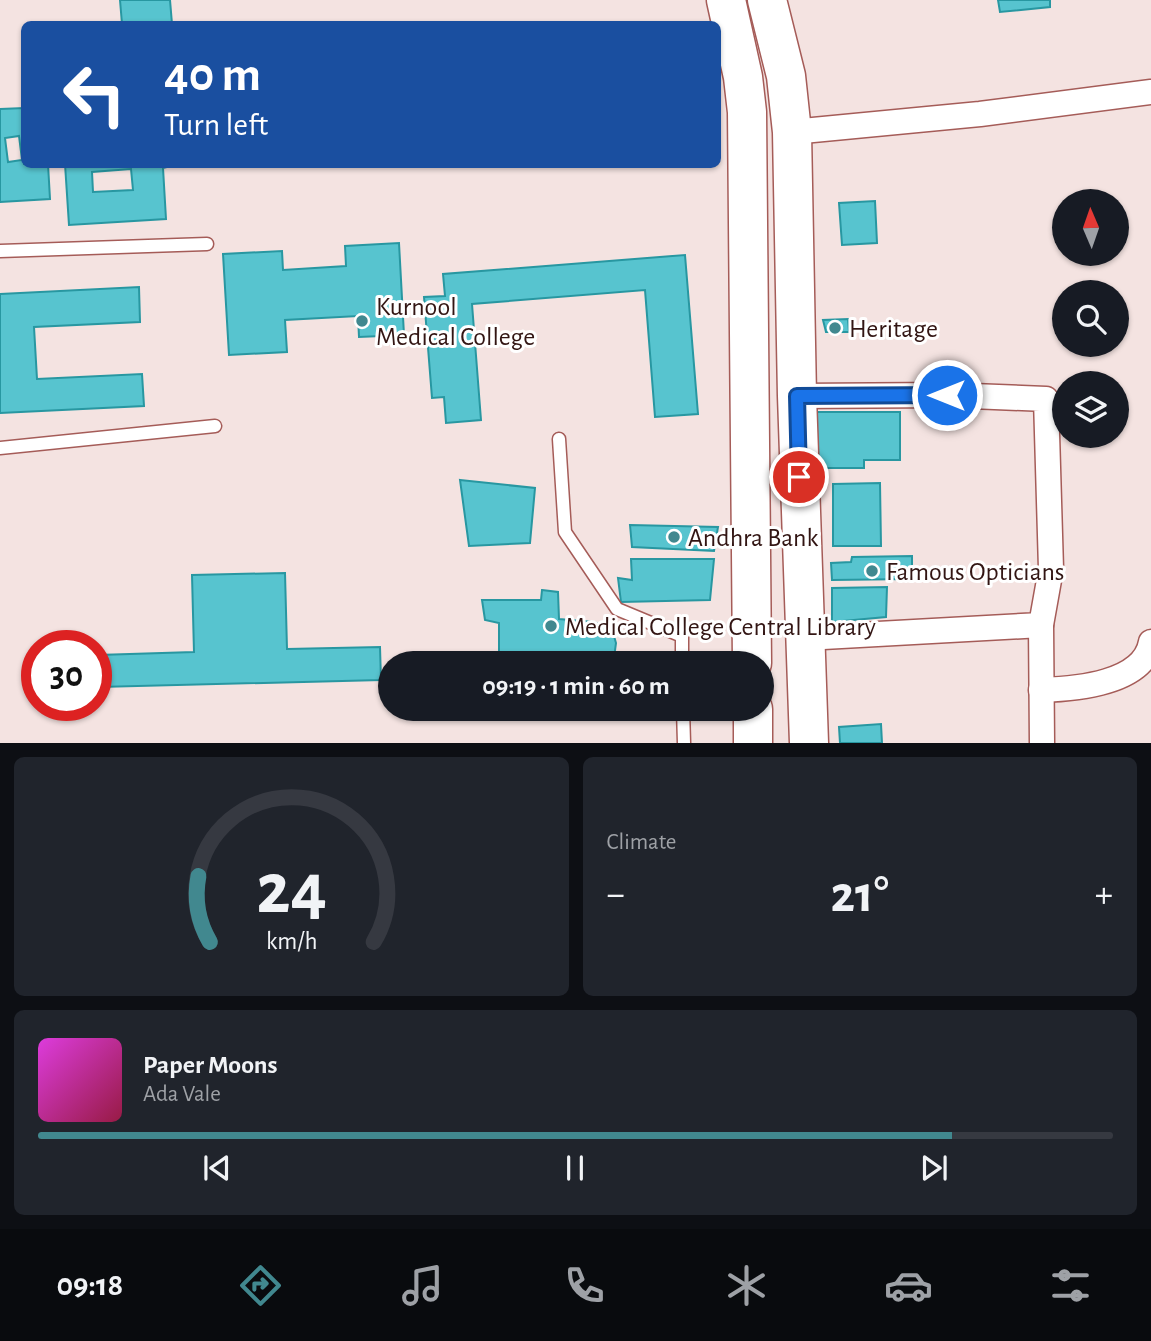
<!DOCTYPE html>
<meta charset="utf-8">
<style>
body{margin:0;font-family:"Alegreya Sans",sans-serif;background:#20242c;color:#f1f3f6;height:100vh;display:flex;flex-direction:column;font-size:26px;white-space:nowrap}
*{box-sizing:border-box;margin:0}
p{font-size:23px;color:#9ea1a6}
.icon{flex:none;width:38px;height:38px;fill:none;stroke:currentColor;stroke-width:2;stroke-linecap:round;stroke-linejoin:round}
.map{position:relative;height:743px;overflow:hidden}
.side{display:flex;flex-direction:column;gap:14px;padding:14px;background:#0d0f14;flex:1}
.side>*{flex:none}
.hud{position:absolute;left:21px;top:21px;width:700px;height:147px;border-radius:10px;box-shadow:0 2px 5px #0004;background:#1a4fa0;color:#fff;overflow:hidden}
.needle{width:46px;rotate:358deg}
.tools{position:absolute;left:1052px;top:189px;display:grid;gap:14px}
.tools a{display:grid;place-items:center;width:77px;height:77px;border-radius:50%;background:#171b24;box-shadow:0 2px 5px #0004;font-size:35px}
.speed{position:absolute;left:21px;top:630px;display:flex;gap:14px;font-size:35px;font-weight:700;text-align:center}
.speed>*{display:grid;place-content:center;width:91px;height:91px;border-radius:50%;background:#171b24;box-shadow:0 2px 5px #0004;line-height:1}
.speed .limit{border:10px solid #d22;background:#fff;color:#111}
.pin{position:absolute;display:grid;place-items:center;width:60px;height:60px;color:#fff;margin:-30px;border:4px solid #fff;border-radius:50%;box-shadow:0 2px 7px #0007}
.me{position:absolute;width:77px;margin:-38px;rotate:270deg;stroke-linejoin:round;filter:drop-shadow(0 0 5px #0008)}
.turn{display:flex;align-items:center;gap:24px;height:147px;padding:0 28px;font-size:32px}
.turn .icon{width:91px;height:91px;stroke-width:2.5}
.turn b{display:block;font-size:49px;line-height:60px}
.big{font-size:52px;font-weight:700;line-height:1.1}
.side .widget{flex:1;display:flex;flex-direction:column;justify-content:center;gap:10px;min-width:0;padding:0 24px;border-radius:10px;background:#20242c}
.side .dial{align-items:center;gap:0}
.dial svg{height:182px;overflow:visible;fill:none;stroke:#363941;stroke-width:7;stroke-linecap:round;text-anchor:middle}
.dial text{fill:#f1f3f6;stroke:none}
.song{display:flex;align-items:center;gap:21px}
.cover{width:84px;height:84px;border-radius:10px;background:linear-gradient(135deg,hsl(300 70% 55%),hsl(340 70% 35%))}
.played{height:7px;border-radius:4px;background:linear-gradient(90deg,#41888f 85%,#363941 85%)}
.keys{display:flex;justify-content:space-around;direction:ltr}
.heat{display:flex;justify-content:space-between;align-items:center;font-size:38px;direction:ltr}
.side .tiles{flex:1;display:grid;gap:14px;grid-template-columns:1fr 1fr}
.widget:last-child{grid-column:span 2}
.trip{position:absolute;left:378px;top:651px;width:396px;height:70px;border-radius:35px;background:#171b24;box-shadow:0 2px 5px #0004;font-weight:700;line-height:70px;text-align:center}
.tabs{display:flex;height:112px;justify-content:space-around;align-items:center;background:#090b0e;color:#9ea1a6}
.tabs .icon{width:49px;height:49px}
.tabs .on{color:#41888f}
.tabs b{font-size:32px;color:#f1f3f6}
.map>svg:first-child{display:block}
.building{fill:#57c4cf;stroke:#2897a1;stroke-width:2;fill-rule:evenodd}
.lines{fill:none;stroke-linecap:round;stroke-linejoin:round}
.service-casing{stroke:#a55c58;stroke-width:15}
.minor-casing{stroke:#a55c58;stroke-width:27}
.primary-casing{stroke:#a55c58;stroke-width:41}
.service{stroke:#fff;stroke-width:12}
.minor{stroke:#fff;stroke-width:24}
.primary{stroke:#fff;stroke-width:38}
.route-casing{stroke:#114b97;stroke-width:18}
.route{stroke:#1a73e8;stroke-width:12}
.poi-dot{fill:#41888f;stroke:#fff;stroke-width:2.5}
.labels{text-anchor:middle;stroke-width:6;stroke-linejoin:round;paint-order:stroke}
.poi-label{font-size:26px;fill:#321513;stroke:#fff;text-anchor:start}
</style>
<div class="map">
<svg width="1151" height="743" viewBox="0 0 1151 743">
<rect width="100%" height="100%" fill="#f4e3e1"/>
<g class="building">
<path d="M 120,0 L 170,0 L 172,24 L 122,24 Z"/>
<path d="M 998,0 L 1050,0 L 1050,7 L 1000,12 Z"/>
<path d="M 24,108 L 24,164 L 48,164 L 50,199 L 0,202 L 0,109 ZM 19,136 L 22,160 L 8,162 L 5,138 Z"/>
<path d="M 65,164 L 178,164 L 163,168 L 166,219 L 69,225 ZM 131,169 L 133,190 L 93,192 L 92,172 Z"/>
<path d="M 875,201 L 877,243 L 842,245 L 839,203 Z"/>
<path d="M 399,243 L 404,335 L 359,337 L 358,316 L 285,320 L 287,352 L 229,355 L 223,254 L 282,251 L 283,270 L 346,266 L 345,246 Z"/>
<path d="M 685,255 L 698,414 L 655,417 L 645,290 L 472,304 L 481,420 L 446,423 L 444,397 L 432,398 L 424,297 L 445,296 L 443,274 Z"/>
<path d="M 139,287 L 140,322 L 34,327 L 37,379 L 142,374 L 144,406 L 0,413 L 0,294 Z"/>
<path d="M 848,319 L 849,332 L 826,332 L 823,320 Z"/>
<path d="M 809,412 L 900,412 L 900,460 L 864,460 L 864,468 L 810,468 Z"/>
<path d="M 460,480 L 535,488 L 530,543 L 469,546 Z"/>
<path d="M 880,483 L 881,546 L 833,546 L 833,484 Z"/>
<path d="M 630,525 L 718,527 L 714,551 L 632,547 Z"/>
<path d="M 912,556 L 912,579 L 832,580 L 831,563 L 851,562 L 852,557 Z"/>
<path d="M 631,559 L 714,559 L 710,600 L 621,602 L 618,578 L 632,580 Z"/>
<path d="M 285,573 L 287,649 L 380,647 L 381,680 L 99,687 L 98,655 L 194,652 L 192,575 Z"/>
<path d="M 887,587 L 886,617 L 832,622 L 832,588 Z"/>
<path d="M 542,590 L 558,592 L 559,619 L 594,622 L 612,629 L 616,643 L 614,658 L 607,663 L 499,663 L 499,623 L 485,620 L 482,600 L 541,600 Z"/>
<path d="M 881,724 L 882,743 L 840,743 L 839,727 Z"/>
</g>
<g class="lines">
<g class="service-casing">
<g id="service">
<path d="M 0,251 L 207,244"/>
<path d="M 559,439 L 565,532 L 617,609 L 682,636 L 682,663"/>
<path d="M 0,448 L 215,426"/>
<path d="M 683,709 L 684,743"/>
</g>
</g>
<g class="minor-casing">
<g id="minor">
<path d="M 792,132 L 980,114 L 1151,92"/>
<path d="M 797,396 L 947,395 L 1046,399 L 1051,569 L 1041,625 L 805,638"/>
<path d="M 1041,625 L 1042,743"/>
<path d="M 1041,690 C 1075,689 1144,684 1151,642"/>
</g>
</g>
<g class="primary-casing">
<g id="primary">
<path d="M 726,0 L 743,77 L 747,112 L 752,663"/>
<path d="M 767,0 L 786,76 L 792,132 L 797,396 L 809,743"/>
<path d="M 753,709 L 753,743"/>
</g>
</g>
<use href="#service" class="service"/>
<use href="#minor" class="minor"/>
<use href="#primary" class="primary"/>
</g>
<g class="lines">
<g class="route-casing">
<path id="route" d="M 799,477 L 797,396 L 947,395"/>
</g>
<use href="#route" class="route"/>
</g>
<g class="poi-dot">
<circle cx="362" cy="321" r="7"/>
<circle cx="835" cy="328" r="7"/>
<circle cx="674" cy="537" r="7"/>
<circle cx="872" cy="571" r="7"/>
<circle cx="551" cy="626" r="7"/>
</g>
<g class="labels">
<g class="poi-label">
<text x="376" y="315">Kurnool<tspan x="376" dy="30">Medical College</tspan></text>
<text x="849" y="337">Heritage</text>
<text x="688" y="546">Andhra Bank</text>
<text x="886" y="580">Famous Opticians</text>
<text x="565" y="635">Medical College Central Library</text>
</g>
</g>
</svg>
<div class="tools">
<a><svg class="needle" viewBox="-14 -14 28 28"><path d="M0-13l5 13h-10z" fill="#e53935"/><path d="M0 13l5-13h-10z" fill="#9ea1a6"/></svg></a>
<a><svg class="icon" aria-label="search" viewBox="0 0 24 24"><circle cx="10" cy="10" r="6"/><path d="M15 15l6 6"/></svg></a>
<a><svg class="icon" aria-label="layers" viewBox="0 0 24 24"><path d="M12 4l9 5-9 5-9-5zM3 14l9 5 9-5"/></svg></a>
</div>
<div class="speed"><div class="limit">30</div></div>
<div class="pin" style="left:799px;top:477px;background:#d93025"><svg class="icon" aria-label="arrive" viewBox="0 0 24 24"><path d="M6 21V4h12l-3 4 3 4H6"/></svg></div>
<svg class="me" style="left:947px;top:395px" viewBox="-20 -20 40 40"><circle r="17" fill="#1a73e8" stroke="#fff" stroke-width="3"/><path d="M0-11L8 9 0 5-8 9z" fill="#fff"/></svg>
<div class="trip">09:19 · 1 min · 60 m</div>
<div class="hud">
<div class="turn"><svg class="icon" aria-label="left" viewBox="0 0 24 24"><path d="M17 20v-9H6M10 6l-5 5 5 5"/></svg><div><b>40 m</b>Turn left</div></div>
</div>
</div>
<section class="side">
<div class="tiles">
<div class="widget dial"><svg viewBox="0 0 100 80">
<path d="M14 69A42 42 0 1 1 86 69"/>
<path d="M14 69A42 42 0 0 1 9 40" stroke="#41888f"/>
<text x="50" y="56" font-size="32" font-weight="700">24</text>
<text x="50" y="72" font-size="11">km/h</text>
</svg></div>
<div class="widget"><p>Climate</p>
<div class="heat"><a>−</a><b class="big">21°</b><a>+</a></div>
</div>
<div class="widget">
<div class="song"><i class="cover"></i><div><b>Paper Moons</b><p>Ada Vale</p></div></div>
<div class="played"></div>
<div class="keys"><svg class="icon" aria-label="previous" viewBox="0 0 24 24"><path d="M18 5L8 12l10 7zM5 5v14"/></svg><svg class="icon" aria-label="pause" viewBox="0 0 24 24"><path d="M8 5v14M16 5v14"/></svg><svg class="icon" aria-label="next" viewBox="0 0 24 24"><path d="M6 5l10 7-10 7zM19 5v14"/></svg></div>
</div>
</div>
</section>
<nav class="tabs">
<b>09:18</b>
<svg class="icon on" aria-label="directions" viewBox="0 0 24 24"><path d="M12 3l9 9-9 9-9-9zM9 14v-3h6M13 9l2 2-2 2"/></svg>
<svg class="icon" aria-label="music" viewBox="0 0 24 24"><path d="M9 18V5l10-2v13"/><circle cx="6" cy="18" r="3"/><circle cx="16" cy="16" r="3"/></svg>
<svg class="icon" aria-label="phone" viewBox="0 0 24 24"><path d="M5 4h4l2 5-3 2q2 4 5 5l2-3 5 2v4C11 20 4 13 5 4z"/></svg>
<svg class="icon" aria-label="climate" viewBox="0 0 24 24"><path d="M12 3v18M4 7l16 10M4 17L20 7"/></svg>
<svg class="icon" aria-label="car" viewBox="0 0 24 24"><path d="M5 17H2v-5l4-1 3-4h7l3 4 3 1v5h-3M9 17h6M6 11h13"/><circle cx="7" cy="17" r="2"/><circle cx="17" cy="17" r="2"/></svg>
<svg class="icon" aria-label="filters" viewBox="0 0 24 24"><path d="M4 7h16M4 17h16"/><circle cx="9" cy="7" r="2"/><circle cx="15" cy="17" r="2"/></svg>
</nav>
